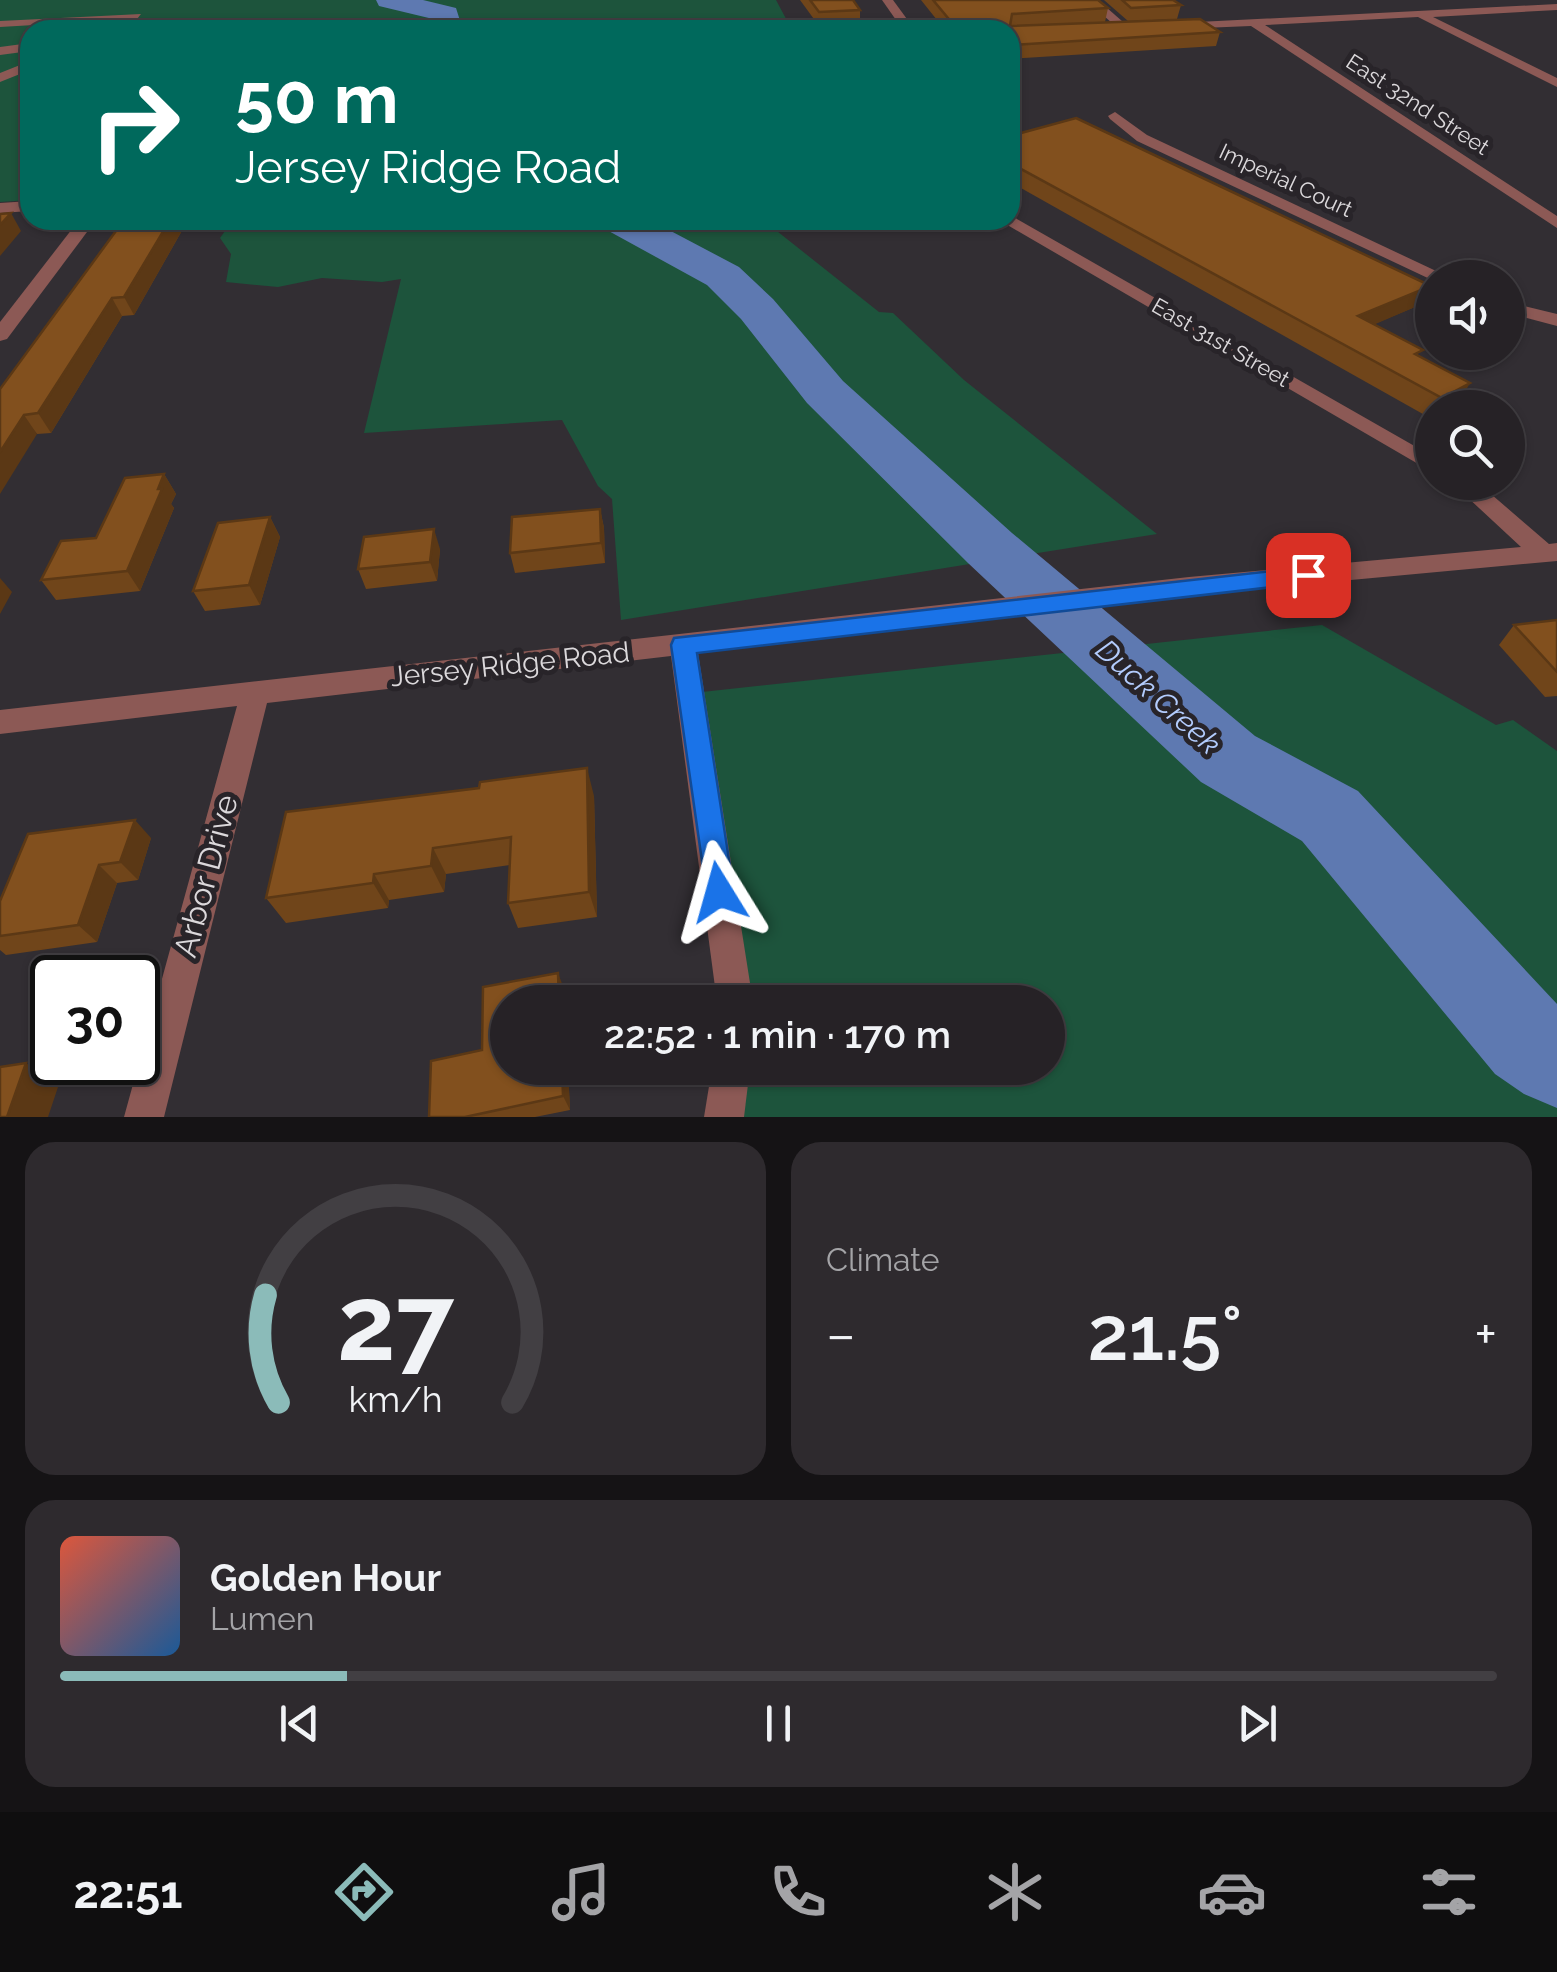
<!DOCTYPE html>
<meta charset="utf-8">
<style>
body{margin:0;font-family:Raleway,sans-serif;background:#2e2a2e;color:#f1f3f6;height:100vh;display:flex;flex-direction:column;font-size:38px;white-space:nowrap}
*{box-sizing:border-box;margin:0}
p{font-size:32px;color:#a4a4a7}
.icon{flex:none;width:55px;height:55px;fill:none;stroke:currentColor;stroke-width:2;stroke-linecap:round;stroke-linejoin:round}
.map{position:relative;height:1117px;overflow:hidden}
.side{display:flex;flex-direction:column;gap:25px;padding:25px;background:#151315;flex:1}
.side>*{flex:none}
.top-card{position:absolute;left:20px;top:20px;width:1000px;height:210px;border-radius:30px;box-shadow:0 2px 8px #0004,0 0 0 2px #423f43;background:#00695c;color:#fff;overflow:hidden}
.tools{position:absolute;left:1415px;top:260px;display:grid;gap:20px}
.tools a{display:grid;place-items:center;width:110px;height:110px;border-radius:50%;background:#262226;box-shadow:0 2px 8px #0004,0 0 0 2px #423f43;font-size:50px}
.speed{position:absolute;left:30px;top:955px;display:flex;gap:20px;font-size:50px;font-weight:700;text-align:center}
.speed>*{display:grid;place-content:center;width:130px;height:130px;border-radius:50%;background:#262226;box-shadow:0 2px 8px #0004,0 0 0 2px #423f43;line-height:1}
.speed .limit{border:5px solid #111;border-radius:15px;background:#fff;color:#111}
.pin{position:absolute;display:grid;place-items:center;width:85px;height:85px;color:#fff;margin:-42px;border-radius:20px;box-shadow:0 5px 15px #0006}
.me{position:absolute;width:110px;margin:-55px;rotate:352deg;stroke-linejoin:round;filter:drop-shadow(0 0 8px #0008)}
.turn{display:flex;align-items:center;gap:35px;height:210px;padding:0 50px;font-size:45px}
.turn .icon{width:130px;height:130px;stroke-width:2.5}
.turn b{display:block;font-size:70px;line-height:85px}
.big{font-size:75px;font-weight:600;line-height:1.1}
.side .card{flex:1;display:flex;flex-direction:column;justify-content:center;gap:15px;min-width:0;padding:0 35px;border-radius:30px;background:#2e2a2e}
.side .dial{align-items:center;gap:0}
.dial svg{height:260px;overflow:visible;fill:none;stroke:#423f43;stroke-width:7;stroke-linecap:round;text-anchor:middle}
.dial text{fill:#f1f3f6;stroke:none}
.song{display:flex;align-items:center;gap:30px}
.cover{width:120px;height:120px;border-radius:15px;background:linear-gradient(135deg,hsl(10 70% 55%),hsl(210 70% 35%))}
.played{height:10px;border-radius:5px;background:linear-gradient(90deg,#8bbbb9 20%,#423f43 20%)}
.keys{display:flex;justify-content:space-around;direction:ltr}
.heat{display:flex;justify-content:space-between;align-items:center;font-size:55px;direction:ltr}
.side .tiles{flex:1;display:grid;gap:25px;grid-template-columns:1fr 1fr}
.card:last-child{grid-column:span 2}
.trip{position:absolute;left:490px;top:985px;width:575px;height:100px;border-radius:50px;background:#262226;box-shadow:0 2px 8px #0004,0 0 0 2px #423f43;font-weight:600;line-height:100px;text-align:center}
.menu{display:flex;height:160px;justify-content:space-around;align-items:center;background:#0f0e0f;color:#a4a4a7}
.menu .icon{width:70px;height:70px}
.menu .selected{color:#8bbbb9}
.menu b{font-size:45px;color:#f1f3f6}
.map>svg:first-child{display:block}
.green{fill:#1d543c}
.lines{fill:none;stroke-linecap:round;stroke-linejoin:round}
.river{fill:#5e79b1;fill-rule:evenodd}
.minor{fill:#8c5955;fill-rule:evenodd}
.wall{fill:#70451a}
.shaded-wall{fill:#5b3815}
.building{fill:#82501e;stroke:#5b3815;stroke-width:2.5}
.route{fill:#1a73e8;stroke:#114b97;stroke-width:2.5}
.labels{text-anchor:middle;stroke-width:10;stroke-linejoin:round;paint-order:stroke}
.far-street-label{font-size:22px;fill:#dbd8db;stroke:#282429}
.street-label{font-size:28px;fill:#dbd8db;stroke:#282429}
.water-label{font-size:30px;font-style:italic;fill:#b3ccfd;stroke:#282429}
.near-street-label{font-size:32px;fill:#dbd8db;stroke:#282429}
</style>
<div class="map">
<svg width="1557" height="1117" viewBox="0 0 1557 1117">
<rect width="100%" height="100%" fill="#322e33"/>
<g class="green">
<path d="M 0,0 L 776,0 L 792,30 L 30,30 L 30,200 L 0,202 Z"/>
<path d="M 233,220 L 763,220 L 879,312 L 893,313 L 964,380 L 1157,534 L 621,620 L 612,499 L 598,486 L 562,420 L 364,433 L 401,279 L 382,282 L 322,278 L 278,287 L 226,282 L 231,254 L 220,238 Z"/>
<path d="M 1322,625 L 1496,725 L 1513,720 L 1557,751 L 1557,1117 L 725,1117 L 723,1068 L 1048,1068 L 1048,1002 L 719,1002 L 702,692 Z"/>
</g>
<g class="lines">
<g class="river">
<path d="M 376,0 L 423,0 L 456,8 L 463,30 L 435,30 L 433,19 L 379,6 Z"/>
<path d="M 599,220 L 650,220 L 739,267 L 773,299 L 843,381 L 1012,533 L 1255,736 L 1358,791 L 1557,1004 L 1557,1108 L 1524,1094 L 1495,1074 L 1302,841 L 1201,782 L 968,563 L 807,403 L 741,319 L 707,285 L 605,229 Z"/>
</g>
<g class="minor">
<path d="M 882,0 L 893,0 L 915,30 L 903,30 Z"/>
<path d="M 1086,0 L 1098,0 L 1131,29 L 1121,31 Z"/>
<path d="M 1557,4 L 1557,10 L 1433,17 L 1557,78 L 1557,87 L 1418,17 L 1265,25 L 1557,216 L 1557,228 L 1251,26 L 1178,29 L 1172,26 L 1178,23 Z"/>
<path d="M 141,14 L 137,19 L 0,27 L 0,21 Z"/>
<path d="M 30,43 L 30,51 L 0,55 L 0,47 Z"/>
<path d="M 30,61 L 30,70 L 0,82 L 0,73 Z"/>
<path d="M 1115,112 L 1147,135 L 1451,278 L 1432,280 L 1137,141 L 1110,119 L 1108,116 Z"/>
<path d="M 30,201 L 30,211 L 0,213 L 0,203 Z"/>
<path d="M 1010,215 L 1432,456 L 1432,472 L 1004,223 L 1002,220 L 1010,220 Z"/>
<path d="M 79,220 L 96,220 L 7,339 L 0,341 L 0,322 Z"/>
<path d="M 1508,302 L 1557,314 L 1557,326 L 1508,313 Z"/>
<path d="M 1451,482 L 1477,482 L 1549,544 L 1557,543 L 1557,561 L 1189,595 L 698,653 L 753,1002 L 717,1002 L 671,656 L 267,703 L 164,1117 L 124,1117 L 237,706 L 0,734 L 0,710 L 1189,577 L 1521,547 Z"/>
<path d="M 712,1068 L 750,1068 L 744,1117 L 704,1117 Z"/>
</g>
</g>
<g class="wall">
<path d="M 800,0 L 853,0 L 860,10 L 860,24 L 819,26 Z"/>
<path d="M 921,0 L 1098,0 L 1108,8 L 1105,22 L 1220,32 L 1216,46 L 1010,59 L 1010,30 L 945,30 Z"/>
<path d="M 1104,0 L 1175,0 L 1175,2 L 1181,5 L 1177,19 L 1128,21 Z"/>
<path d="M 1010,136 L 1422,304 L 1374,324 L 1420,356 L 1459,402 L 1449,408 L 1432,408 L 1432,417 L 1430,418 L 1010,182 Z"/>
<path d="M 124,220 L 188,220 L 134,315 L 122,316 L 51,433 L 37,434 L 0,389 Z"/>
<path d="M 164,474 L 176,494 L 171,504 L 174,508 L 140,591 L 56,600 L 41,580 L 96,538 Z"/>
<path d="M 600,509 L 604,528 L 605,563 L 515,573 L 510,553 Z"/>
<path d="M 270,517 L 280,537 L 260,605 L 205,611 L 193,591 Z"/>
<path d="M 440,549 L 437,581 L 366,589 L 358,569 Z"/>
<path d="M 1557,620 L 1557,696 L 1545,697 L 1499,645 L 1514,625 Z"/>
<path d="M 594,796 L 597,917 L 518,928 L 508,903 L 510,865 L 446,874 L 444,892 L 389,900 L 388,908 L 286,923 L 266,898 Z"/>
<path d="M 151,838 L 138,880 L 117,883 L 97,942 L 6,955 L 0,950 L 0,901 Z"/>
<path d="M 564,989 L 570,1110 L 535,1117 L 429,1117 L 482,1050 Z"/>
</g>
<g class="shaded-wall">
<path d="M 11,213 L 21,231 L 0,256 L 0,225 Z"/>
<path d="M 170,220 L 188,220 L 134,315 L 124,297 Z"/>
<path d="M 1431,286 L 1422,304 L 1350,335 L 1358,316 Z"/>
<path d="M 112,298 L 122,316 L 51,433 L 38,413 Z"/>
<path d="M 1470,383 L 1459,402 L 1449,408 L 1436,408 L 1442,398 Z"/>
<path d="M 24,415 L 37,434 L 0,494 L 0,452 Z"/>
<path d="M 164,474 L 176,494 L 171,504 L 174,508 L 140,591 L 127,571 Z"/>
<path d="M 600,509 L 604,528 L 605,563 L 601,543 Z"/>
<path d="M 270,517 L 280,537 L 260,605 L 249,585 Z"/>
<path d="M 434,529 L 440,549 L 437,581 L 430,562 Z"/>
<path d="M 0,578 L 12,592 L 0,614 Z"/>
<path d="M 587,768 L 594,796 L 597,917 L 589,892 Z"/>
<path d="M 135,820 L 151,838 L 138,880 L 120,862 Z"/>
<path d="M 433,848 L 446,874 L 444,892 L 431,866 Z"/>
<path d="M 99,865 L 117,883 L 97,942 L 78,925 Z"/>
<path d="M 374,874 L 389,900 L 388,908 L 373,883 Z"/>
<path d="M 558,973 L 564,989 L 565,1002 L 559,1002 Z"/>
<path d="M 26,1063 L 59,1084 L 48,1117 L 7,1117 Z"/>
<path d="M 562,1068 L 568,1068 L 570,1110 L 563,1096 Z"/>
</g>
<g class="building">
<path d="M 810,0 L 853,0 L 860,10 L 819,12 Z"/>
<path d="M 933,0 L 1098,0 L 1108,8 L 1012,14 L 1010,26 L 1200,19 L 1220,32 L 1010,45 L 1010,30 L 958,30 Z"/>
<path d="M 1122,0 L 1173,0 L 1181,5 L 1131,8 Z"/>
<path d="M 1076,118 L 1431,286 L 1358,316 L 1423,350 L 1415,354 L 1470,383 L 1442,398 L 1010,163 L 1010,136 Z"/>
<path d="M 11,213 L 0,225 L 0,214 Z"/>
<path d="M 124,220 L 170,220 L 124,297 L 112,298 L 38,413 L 24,415 L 0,452 L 0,389 Z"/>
<path d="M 164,474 L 158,489 L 162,489 L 127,571 L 41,580 L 61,541 L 96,538 L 125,478 Z"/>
<path d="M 600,509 L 601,543 L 510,553 L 512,517 Z"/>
<path d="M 270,517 L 249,585 L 193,591 L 218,523 Z"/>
<path d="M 434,529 L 430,562 L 358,569 L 364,537 Z"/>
<path d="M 1557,620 L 1557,672 L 1514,625 Z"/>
<path d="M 587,768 L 589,892 L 508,903 L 511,837 L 433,848 L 431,866 L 374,874 L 373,883 L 266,898 L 286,812 L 479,788 L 480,782 Z"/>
<path d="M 135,820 L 120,862 L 99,865 L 78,925 L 0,936 L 0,901 L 28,834 Z"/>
<path d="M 558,973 L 559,1002 L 508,1002 L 508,1068 L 562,1068 L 563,1096 L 465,1117 L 429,1117 L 431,1061 L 482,1050 L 483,987 Z"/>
<path d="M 26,1063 L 7,1117 L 0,1117 L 0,1067 Z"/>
</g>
<path class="route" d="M 1308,567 L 1319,575 L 1308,583 L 697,653 L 734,892 L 730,903 L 719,907 L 708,903 L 671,645 L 674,638 Z"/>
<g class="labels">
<g class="far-street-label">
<text transform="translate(1418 104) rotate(33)" y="8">East 32nd Street</text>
<text transform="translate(1286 180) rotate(25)" y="8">Imperial Court</text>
<text transform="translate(1221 342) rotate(30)" y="8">East 31st Street</text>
</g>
<g class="street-label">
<text transform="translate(510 664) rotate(-6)" y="10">Jersey Ridge Road</text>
</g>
<g class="water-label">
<text transform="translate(1158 697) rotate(42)" y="10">Duck Creek</text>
</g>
<g class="near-street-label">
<text transform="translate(206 876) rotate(-75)" y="11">Arbor Drive</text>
</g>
</g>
</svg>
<div class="tools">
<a><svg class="icon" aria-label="sound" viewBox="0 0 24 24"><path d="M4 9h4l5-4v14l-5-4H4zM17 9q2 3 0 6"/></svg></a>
<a><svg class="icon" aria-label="search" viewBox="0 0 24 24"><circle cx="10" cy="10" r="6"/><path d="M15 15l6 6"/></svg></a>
</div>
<div class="speed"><div class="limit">30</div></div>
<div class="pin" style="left:1308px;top:575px;background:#d93025"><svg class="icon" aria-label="arrive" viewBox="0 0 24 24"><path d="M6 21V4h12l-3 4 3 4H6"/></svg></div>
<svg class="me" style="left:719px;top:892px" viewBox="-20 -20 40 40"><path d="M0-17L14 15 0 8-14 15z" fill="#1a73e8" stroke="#fff" stroke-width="4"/></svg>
<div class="trip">22:52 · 1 min · 170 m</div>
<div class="top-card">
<div class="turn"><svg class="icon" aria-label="right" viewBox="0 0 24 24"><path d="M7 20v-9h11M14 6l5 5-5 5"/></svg><div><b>50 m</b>Jersey Ridge Road</div></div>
</div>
</div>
<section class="side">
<div class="tiles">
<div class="card dial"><svg viewBox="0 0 100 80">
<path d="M14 69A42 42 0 1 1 86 69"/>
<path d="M14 69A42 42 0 0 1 10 36" stroke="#8bbbb9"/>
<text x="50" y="56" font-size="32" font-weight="700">27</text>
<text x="50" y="72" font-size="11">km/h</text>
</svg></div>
<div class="card"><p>Climate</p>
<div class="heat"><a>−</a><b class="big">21.5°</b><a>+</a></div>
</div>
<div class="card">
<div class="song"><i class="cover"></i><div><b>Golden Hour</b><p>Lumen</p></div></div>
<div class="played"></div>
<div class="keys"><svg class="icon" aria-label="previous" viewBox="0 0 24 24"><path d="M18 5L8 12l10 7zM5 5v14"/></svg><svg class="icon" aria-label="pause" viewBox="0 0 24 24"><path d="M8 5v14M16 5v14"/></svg><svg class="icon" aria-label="next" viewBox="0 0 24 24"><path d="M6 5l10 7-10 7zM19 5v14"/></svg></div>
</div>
</div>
</section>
<nav class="menu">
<b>22:51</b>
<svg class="icon selected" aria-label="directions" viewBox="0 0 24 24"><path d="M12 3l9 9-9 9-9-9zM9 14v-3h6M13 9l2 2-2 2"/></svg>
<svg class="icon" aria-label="music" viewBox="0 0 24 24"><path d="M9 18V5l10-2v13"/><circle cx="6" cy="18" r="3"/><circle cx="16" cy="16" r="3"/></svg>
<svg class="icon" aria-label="phone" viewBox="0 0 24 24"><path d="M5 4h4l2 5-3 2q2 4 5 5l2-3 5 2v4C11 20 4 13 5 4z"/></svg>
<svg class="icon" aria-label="climate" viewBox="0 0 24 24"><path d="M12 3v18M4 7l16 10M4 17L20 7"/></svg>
<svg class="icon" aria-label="car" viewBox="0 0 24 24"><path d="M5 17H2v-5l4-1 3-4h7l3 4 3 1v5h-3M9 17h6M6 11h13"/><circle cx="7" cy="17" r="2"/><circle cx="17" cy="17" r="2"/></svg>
<svg class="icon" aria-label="filters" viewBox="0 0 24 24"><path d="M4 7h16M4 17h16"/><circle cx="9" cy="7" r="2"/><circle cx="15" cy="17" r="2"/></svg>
</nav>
